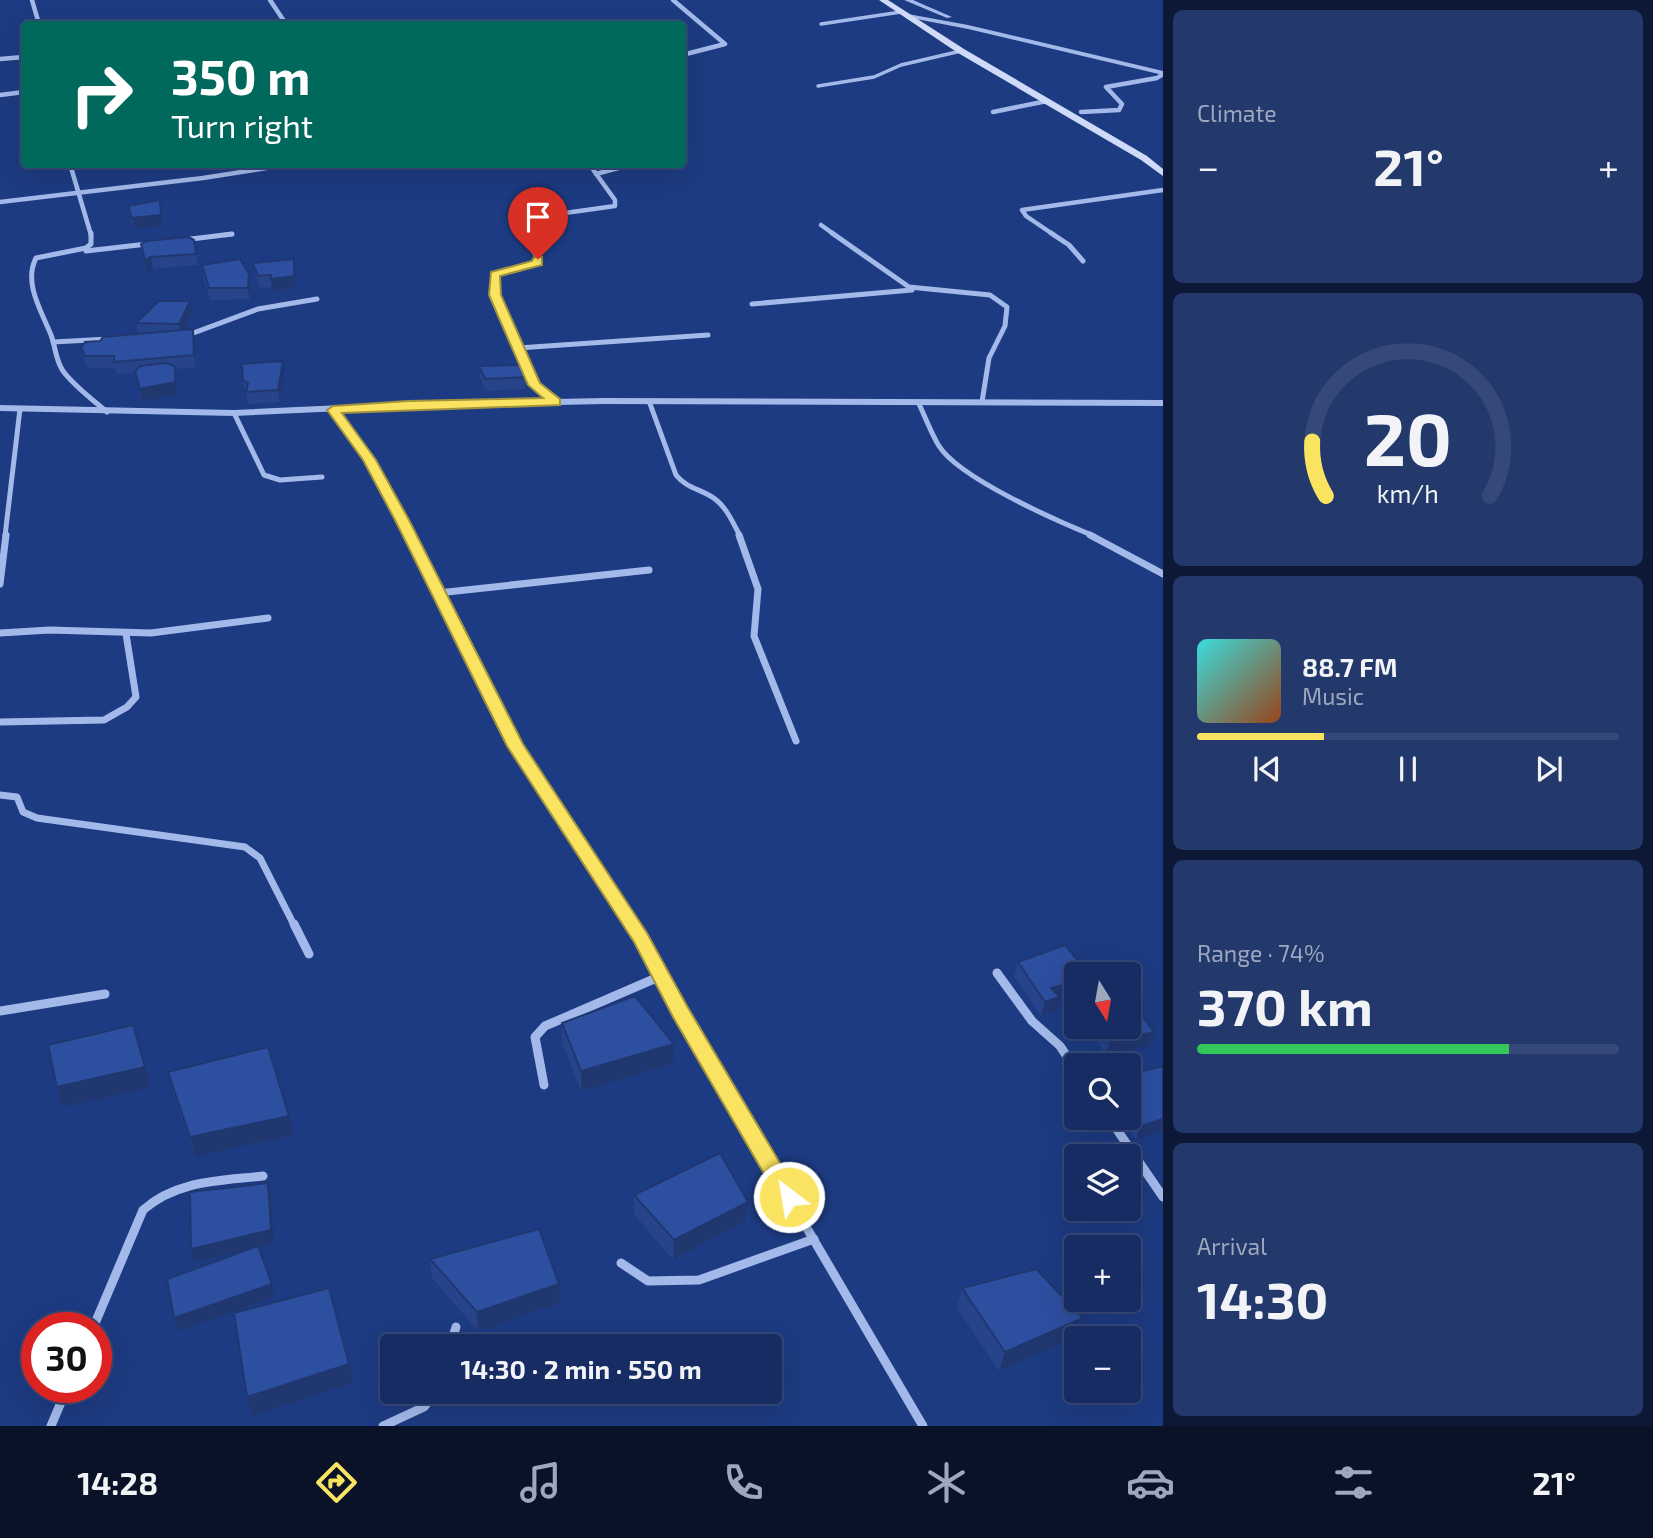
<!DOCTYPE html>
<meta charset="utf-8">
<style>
body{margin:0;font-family:"Exo 2",sans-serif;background:#23386b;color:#f1f3f6;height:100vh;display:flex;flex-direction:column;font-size:26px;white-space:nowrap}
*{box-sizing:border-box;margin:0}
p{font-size:23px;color:#9ea7be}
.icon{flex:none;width:38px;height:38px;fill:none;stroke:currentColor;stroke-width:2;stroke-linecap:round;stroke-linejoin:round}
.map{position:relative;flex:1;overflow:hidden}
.drawer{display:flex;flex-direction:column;gap:10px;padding:10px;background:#0c1836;width:490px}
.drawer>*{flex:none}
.guide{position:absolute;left:21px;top:21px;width:665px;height:147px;border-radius:7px;box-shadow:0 7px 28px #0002,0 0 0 2px #354877;background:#00695c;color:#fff;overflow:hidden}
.needle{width:46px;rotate:169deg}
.tools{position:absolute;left:1064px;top:962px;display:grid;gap:14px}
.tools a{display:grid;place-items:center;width:77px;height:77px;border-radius:7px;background:#162c62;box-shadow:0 7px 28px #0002,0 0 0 2px #354877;font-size:35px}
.speed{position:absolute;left:21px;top:1312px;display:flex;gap:14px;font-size:35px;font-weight:700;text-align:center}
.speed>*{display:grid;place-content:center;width:91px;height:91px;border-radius:50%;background:#162c62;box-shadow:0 7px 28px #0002,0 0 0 2px #354877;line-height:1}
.speed .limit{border:10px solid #d22;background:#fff;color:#111}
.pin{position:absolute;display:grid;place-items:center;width:60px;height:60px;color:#fff;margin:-72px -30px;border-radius:50% 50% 50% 0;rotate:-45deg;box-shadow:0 0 7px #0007}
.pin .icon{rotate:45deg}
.me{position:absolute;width:77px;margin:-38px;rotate:329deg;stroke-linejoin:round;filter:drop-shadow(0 0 5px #0008)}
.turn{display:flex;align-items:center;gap:24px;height:147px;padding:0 35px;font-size:32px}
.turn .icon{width:91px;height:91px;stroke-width:2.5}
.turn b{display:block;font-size:49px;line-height:60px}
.big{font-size:52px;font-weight:700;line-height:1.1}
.drawer .card{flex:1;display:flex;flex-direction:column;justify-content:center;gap:10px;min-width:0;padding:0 24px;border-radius:10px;background:#23386b}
.drawer .dial{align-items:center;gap:0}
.dial svg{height:182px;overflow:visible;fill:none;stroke:#354877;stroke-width:7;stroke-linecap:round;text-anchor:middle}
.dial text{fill:#f1f3f6;stroke:none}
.song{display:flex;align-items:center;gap:21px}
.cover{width:84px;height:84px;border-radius:10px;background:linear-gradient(135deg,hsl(180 70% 55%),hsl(20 70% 35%))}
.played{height:7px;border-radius:4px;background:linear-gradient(90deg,#f9e361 30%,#354877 30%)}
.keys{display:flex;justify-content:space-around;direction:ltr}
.heat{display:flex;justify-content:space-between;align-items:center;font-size:38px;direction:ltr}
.charge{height:10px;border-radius:5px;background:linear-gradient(90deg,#34c759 74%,#354877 0)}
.trip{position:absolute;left:380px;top:1334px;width:402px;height:70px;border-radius:7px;background:#162c62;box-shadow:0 7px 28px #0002,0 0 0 2px #354877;font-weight:700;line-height:70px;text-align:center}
.menu{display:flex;height:112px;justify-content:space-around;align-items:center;background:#091227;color:#9ea7be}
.menu .icon{width:49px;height:49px}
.menu .current{color:#f9e361}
.menu b{font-size:32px;color:#f1f3f6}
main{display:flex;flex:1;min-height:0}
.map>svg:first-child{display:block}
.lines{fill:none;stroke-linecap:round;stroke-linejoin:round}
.service{stroke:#a3b9e9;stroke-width:3.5}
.minor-far3{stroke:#a3b9e9;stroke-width:4.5}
.minor-far2{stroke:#a3b9e9;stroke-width:5}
.minor-far1{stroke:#a3b9e9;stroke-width:7}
.minor{stroke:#a3b9e9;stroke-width:9}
.tertiary{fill:#a3b9e9;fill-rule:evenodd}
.secondary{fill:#cedaf7;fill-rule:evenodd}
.wall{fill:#27448a}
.shaded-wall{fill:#203770}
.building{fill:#2d4fa0;stroke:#203770;stroke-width:2}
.route{fill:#f9e361;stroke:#a2943f;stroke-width:2}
</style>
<main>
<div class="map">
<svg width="1163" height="1426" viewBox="0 0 1163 1426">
<rect width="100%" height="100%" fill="#1d3b82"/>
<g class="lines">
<g class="service">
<path d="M 821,24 L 901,12"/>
<path d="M 818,86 L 874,77 L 901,65 L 961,51"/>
</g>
<g class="minor-far3">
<path d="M 32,0 L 39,24"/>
<path d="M 270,0 L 286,24"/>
<path d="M 673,0 L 725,44 L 682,55"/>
<path d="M 0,59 L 24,57"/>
<path d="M 0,95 L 24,92"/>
<path d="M 993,112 L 1047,101"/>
<path d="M 1081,112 L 1119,110 L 1122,104 L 1106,87 L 1157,78 L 1163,74"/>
<path d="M 682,126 L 683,123"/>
<path d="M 70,164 L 91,235"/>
<path d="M 596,174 L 633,164"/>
<path d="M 0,202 L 203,178 L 292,164"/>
<path d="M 821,225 L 835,235"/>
<path d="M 225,235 L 232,234"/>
<path d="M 524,235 L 523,222 L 540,223 L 565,213 L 615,206 L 615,200 L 589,164"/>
<path d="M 1054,235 L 1026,216 L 1022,210 L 1163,190"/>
</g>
<g class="minor-far2">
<path d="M 91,233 L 91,244 L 86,248 L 36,258 C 23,283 42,312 51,335 C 56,348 55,359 63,371 C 75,387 92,399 107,412"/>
<path d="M 524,233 L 539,261 L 520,269 L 495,274 L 495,295 L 501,315 L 534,385 L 556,402"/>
<path d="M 832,233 L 909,287 L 990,295 L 1007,307 L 1005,326 L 989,358 L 982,402"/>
<path d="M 1051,233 L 1069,245 L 1083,261"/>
<path d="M 183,240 L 232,234"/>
<path d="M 86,251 L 147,244"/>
<path d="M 752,304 L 912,290"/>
<path d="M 188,335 L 258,309 L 317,299"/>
<path d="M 53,342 L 109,339"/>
<path d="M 518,348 L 708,335"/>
<path d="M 649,401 L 676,475 C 687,489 702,489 715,499 C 727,508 733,523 740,536"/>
<path d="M 918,402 C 925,416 931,433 939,446 C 959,478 1057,521 1094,536"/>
<path d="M 333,410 L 369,460 L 410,536"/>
<path d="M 234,413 L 264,475 L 280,480 L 322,477"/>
<path d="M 5,536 L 20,409"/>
</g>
<g class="minor-far1">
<path d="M 409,535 L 516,745 L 633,925"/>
<path d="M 739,535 L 758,589 L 754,636 L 796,741"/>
<path d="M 1090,535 L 1163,574"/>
<path d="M 0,584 L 6,535"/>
<path d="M 438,593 L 649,570"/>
<path d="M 0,633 L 50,630 L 151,633 L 268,618"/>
<path d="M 0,722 L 104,720 L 127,707 L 136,697 L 126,634"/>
<path d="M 0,795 L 17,797 L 23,812 L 37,818 L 245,847 L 260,858 L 294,925"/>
</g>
<g class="minor">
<path d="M 294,924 L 309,954"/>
<path d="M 632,924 L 680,1012 L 923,1426"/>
<path d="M 997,973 L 1032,1021 L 1060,1046 L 1076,1070"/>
<path d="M 0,1011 L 105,994"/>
<path d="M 544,1085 L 535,1037 L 545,1026 L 661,976"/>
<path d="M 1109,1118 L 1163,1197"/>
<path d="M 621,1263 L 648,1281 L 699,1280 L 814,1239"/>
<path d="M 93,1328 L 143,1210 C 177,1180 220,1181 263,1176"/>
<path d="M 450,1346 L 456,1327"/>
<path d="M 51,1426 L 67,1388"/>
<path d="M 383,1426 L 424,1407 L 436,1391"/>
</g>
<g class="tertiary">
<path d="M 904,0 L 913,0 L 952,17 L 947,18 Z"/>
<path d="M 908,14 L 968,25 L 1163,71 L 1163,75 L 968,29 L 906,17 L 905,16 Z"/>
<path d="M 604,398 L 1163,400 L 1163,406 L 604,404 L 408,408 L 234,416 L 0,411 L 0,405 L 234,410 L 408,402 Z"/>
</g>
<path class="secondary" d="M 879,0 L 888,0 L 964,49 L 1147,156 L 1163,169 L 1163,176 L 1141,160 L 958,53 Z"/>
</g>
<g class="wall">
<path d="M 128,206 L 162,211 L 162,226 L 134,229 L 130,217 Z"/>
<path d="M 194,240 L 198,265 L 153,269 L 147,272 L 141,244 Z"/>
<path d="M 294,259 L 295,287 L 272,291 L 272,287 L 260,288 L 255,274 L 253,263 Z"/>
<path d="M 202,265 L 250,285 L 250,299 L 210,300 L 203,276 Z"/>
<path d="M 192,313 L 184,330 L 195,341 L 196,367 L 175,369 L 177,395 L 142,401 L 135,372 L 117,374 L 115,368 L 87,368 L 84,360 L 81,348 L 138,333 L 136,323 Z"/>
<path d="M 479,366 L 526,377 L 526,389 L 486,391 L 480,378 Z"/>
<path d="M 284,373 L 280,402 L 248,404 L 243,380 Z"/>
<path d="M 1018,962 L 1076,994 L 1060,998 L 1057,1010 L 1041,1016 L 1014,976 Z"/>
<path d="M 562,1023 L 673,1064 L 581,1091 L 562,1043 Z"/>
<path d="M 1090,1027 L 1129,1027 L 1150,1046 L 1105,1054 Z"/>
<path d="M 1163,1066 L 1136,1140 L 1123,1118 L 1129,1118 L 1129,1075 Z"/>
<path d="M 168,1072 L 289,1116 L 293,1135 L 195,1157 L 173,1092 Z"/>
<path d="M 634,1195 L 745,1222 L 673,1260 L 634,1214 Z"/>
<path d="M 430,1259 L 559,1284 L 560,1303 L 478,1331 L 432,1278 Z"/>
<path d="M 962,1288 L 1076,1337 L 999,1371 L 957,1308 Z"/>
</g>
<g class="shaded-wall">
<path d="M 160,200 L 162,211 L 162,226 L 134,229 L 132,218 Z"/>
<path d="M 151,257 L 153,269 L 147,272 L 145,260 Z"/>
<path d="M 294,259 L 295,287 L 272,291 L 271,279 Z"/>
<path d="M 249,274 L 250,285 L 250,299 L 248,288 Z"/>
<path d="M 190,301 L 192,313 L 181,336 L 179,324 Z"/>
<path d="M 193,329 L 195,341 L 196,367 L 194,355 Z"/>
<path d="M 283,361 L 284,373 L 280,402 L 278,390 Z"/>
<path d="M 175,366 L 177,378 L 177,395 L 142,401 L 140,389 Z"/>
<path d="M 1076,982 L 1076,994 L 1060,998 L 1057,1010 L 1041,1016 L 1045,1002 L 1051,988 Z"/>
<path d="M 1154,1032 L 1150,1046 L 1105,1054 L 1110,1041 Z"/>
<path d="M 674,1044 L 673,1064 L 581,1091 L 581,1071 Z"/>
<path d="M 145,1067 L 150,1087 L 63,1107 L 57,1087 Z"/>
<path d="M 289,1116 L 293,1135 L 195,1157 L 190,1137 Z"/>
<path d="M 1163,1119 L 1163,1131 L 1136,1140 L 1141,1126 Z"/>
<path d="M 268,1183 L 271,1196 L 274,1243 L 195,1262 L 191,1249 Z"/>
<path d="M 748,1202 L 745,1222 L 673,1260 L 674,1240 Z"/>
<path d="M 272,1284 L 275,1297 L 178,1331 L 174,1318 Z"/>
<path d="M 559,1284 L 560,1303 L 478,1331 L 477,1312 Z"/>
<path d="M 1083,1318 L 1076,1337 L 999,1371 L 1005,1352 Z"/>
<path d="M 349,1364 L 353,1383 L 252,1416 L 247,1397 Z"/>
</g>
<g class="building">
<path d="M 160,200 L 161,215 L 132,218 L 128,206 Z"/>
<path d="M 188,237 L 194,240 L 196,254 L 151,257 L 145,260 L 141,244 L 146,241 Z"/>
<path d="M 240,259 L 249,274 L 248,288 L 209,288 L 202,265 Z"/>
<path d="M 294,259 L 294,276 L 271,279 L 271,275 L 258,276 L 253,263 Z"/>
<path d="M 159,301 L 190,301 L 179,324 L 136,323 Z"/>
<path d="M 193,329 L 194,355 L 114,362 L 114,356 L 85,356 L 81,348 L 85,342 L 100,341 L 103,337 Z"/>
<path d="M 283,361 L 278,390 L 246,392 L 248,383 L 243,380 L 242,364 Z"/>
<path d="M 166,363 L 175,366 L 175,382 L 140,389 L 135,371 L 140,366 Z"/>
<path d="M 521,365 L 526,377 L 485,379 L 479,366 Z"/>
<path d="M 1065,945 L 1090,975 L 1076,975 L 1076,982 L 1051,988 L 1060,997 L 1045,1002 L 1018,962 Z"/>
<path d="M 635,996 L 674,1044 L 581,1071 L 562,1023 Z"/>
<path d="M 1129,998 L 1154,1032 L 1110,1041 L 1102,1027 L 1129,1027 Z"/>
<path d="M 133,1025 L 145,1067 L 57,1087 L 48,1045 Z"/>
<path d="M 268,1047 L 289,1116 L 190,1137 L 168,1072 Z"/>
<path d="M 1163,1066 L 1163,1119 L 1141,1126 L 1129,1107 L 1129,1075 Z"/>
<path d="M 720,1153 L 748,1202 L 674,1240 L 634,1195 Z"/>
<path d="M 268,1183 L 271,1230 L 191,1249 L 190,1192 Z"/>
<path d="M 539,1229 L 559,1284 L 477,1312 L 430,1259 Z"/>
<path d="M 258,1246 L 272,1284 L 174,1318 L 167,1279 Z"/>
<path d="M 1036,1269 L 1083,1318 L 1005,1352 L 962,1288 Z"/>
<path d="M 329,1288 L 349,1364 L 247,1397 L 234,1313 Z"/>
</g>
<path class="route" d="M 534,257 L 542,257 L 542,265 L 500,276 L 501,295 L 540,383 L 560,399 L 560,405 L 342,413 L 376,460 L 409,520 L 523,744 L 647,933 L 687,1006 L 796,1190 L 799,1197 L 796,1203 L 789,1206 L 781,1203 L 673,1017 L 634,942 L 507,746 L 395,520 L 363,460 L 327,410 L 333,406 L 408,401 L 543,398 L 528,385 L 489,295 L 491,272 L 532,261 Z"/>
</svg>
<div class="tools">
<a><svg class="needle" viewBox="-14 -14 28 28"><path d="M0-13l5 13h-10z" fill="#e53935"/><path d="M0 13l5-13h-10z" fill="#9ea7be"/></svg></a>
<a><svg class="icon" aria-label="search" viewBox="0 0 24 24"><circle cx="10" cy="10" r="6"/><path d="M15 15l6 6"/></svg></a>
<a><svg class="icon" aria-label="layers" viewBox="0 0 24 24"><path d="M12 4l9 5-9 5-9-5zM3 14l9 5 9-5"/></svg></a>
<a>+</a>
<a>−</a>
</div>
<div class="speed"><div class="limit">30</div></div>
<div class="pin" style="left:538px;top:259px;background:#d93025"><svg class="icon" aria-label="arrive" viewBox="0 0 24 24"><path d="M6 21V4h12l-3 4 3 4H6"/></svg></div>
<svg class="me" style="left:789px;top:1197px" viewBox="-20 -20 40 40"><circle r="17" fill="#f9e361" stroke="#fff" stroke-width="3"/><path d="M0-11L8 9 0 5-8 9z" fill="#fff"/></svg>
<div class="trip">14:30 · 2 min · 550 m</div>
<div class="guide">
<div class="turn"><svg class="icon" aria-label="right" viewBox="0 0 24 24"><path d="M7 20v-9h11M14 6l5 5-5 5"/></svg><div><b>350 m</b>Turn right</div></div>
</div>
</div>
<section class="drawer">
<div class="card"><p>Climate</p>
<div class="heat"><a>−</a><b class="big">21°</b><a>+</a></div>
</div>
<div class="card dial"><svg viewBox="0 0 100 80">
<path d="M14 69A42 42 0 1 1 86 69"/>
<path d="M14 69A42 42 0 0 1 8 45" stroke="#f9e361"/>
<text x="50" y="56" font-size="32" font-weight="700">20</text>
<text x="50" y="72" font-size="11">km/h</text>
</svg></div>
<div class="card">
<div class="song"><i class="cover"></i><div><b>88.7 FM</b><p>Music</p></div></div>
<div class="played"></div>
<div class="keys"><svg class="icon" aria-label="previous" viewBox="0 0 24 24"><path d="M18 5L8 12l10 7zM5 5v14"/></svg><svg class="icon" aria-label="pause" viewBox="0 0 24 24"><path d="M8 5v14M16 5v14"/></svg><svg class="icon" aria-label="next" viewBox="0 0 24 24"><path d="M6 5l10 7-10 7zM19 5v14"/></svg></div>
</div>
<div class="card"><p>Range · 74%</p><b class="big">370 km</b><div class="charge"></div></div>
<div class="card"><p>Arrival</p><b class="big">14:30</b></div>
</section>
</main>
<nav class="menu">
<b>14:28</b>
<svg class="icon current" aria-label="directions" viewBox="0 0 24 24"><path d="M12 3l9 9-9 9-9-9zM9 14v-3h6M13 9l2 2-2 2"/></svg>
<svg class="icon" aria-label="music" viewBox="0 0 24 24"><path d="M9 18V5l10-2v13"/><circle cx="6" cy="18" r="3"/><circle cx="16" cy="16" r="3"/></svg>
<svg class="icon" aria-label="phone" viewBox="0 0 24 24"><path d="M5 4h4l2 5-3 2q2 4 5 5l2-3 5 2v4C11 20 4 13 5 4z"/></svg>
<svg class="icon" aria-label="climate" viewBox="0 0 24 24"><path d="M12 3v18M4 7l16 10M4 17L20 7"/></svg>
<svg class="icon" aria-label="car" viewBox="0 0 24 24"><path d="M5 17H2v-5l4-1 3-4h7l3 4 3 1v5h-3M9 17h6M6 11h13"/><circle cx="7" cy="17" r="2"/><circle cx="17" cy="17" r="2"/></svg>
<svg class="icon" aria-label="filters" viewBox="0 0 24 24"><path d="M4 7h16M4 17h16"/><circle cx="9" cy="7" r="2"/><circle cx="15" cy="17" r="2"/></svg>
<b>21°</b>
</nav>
